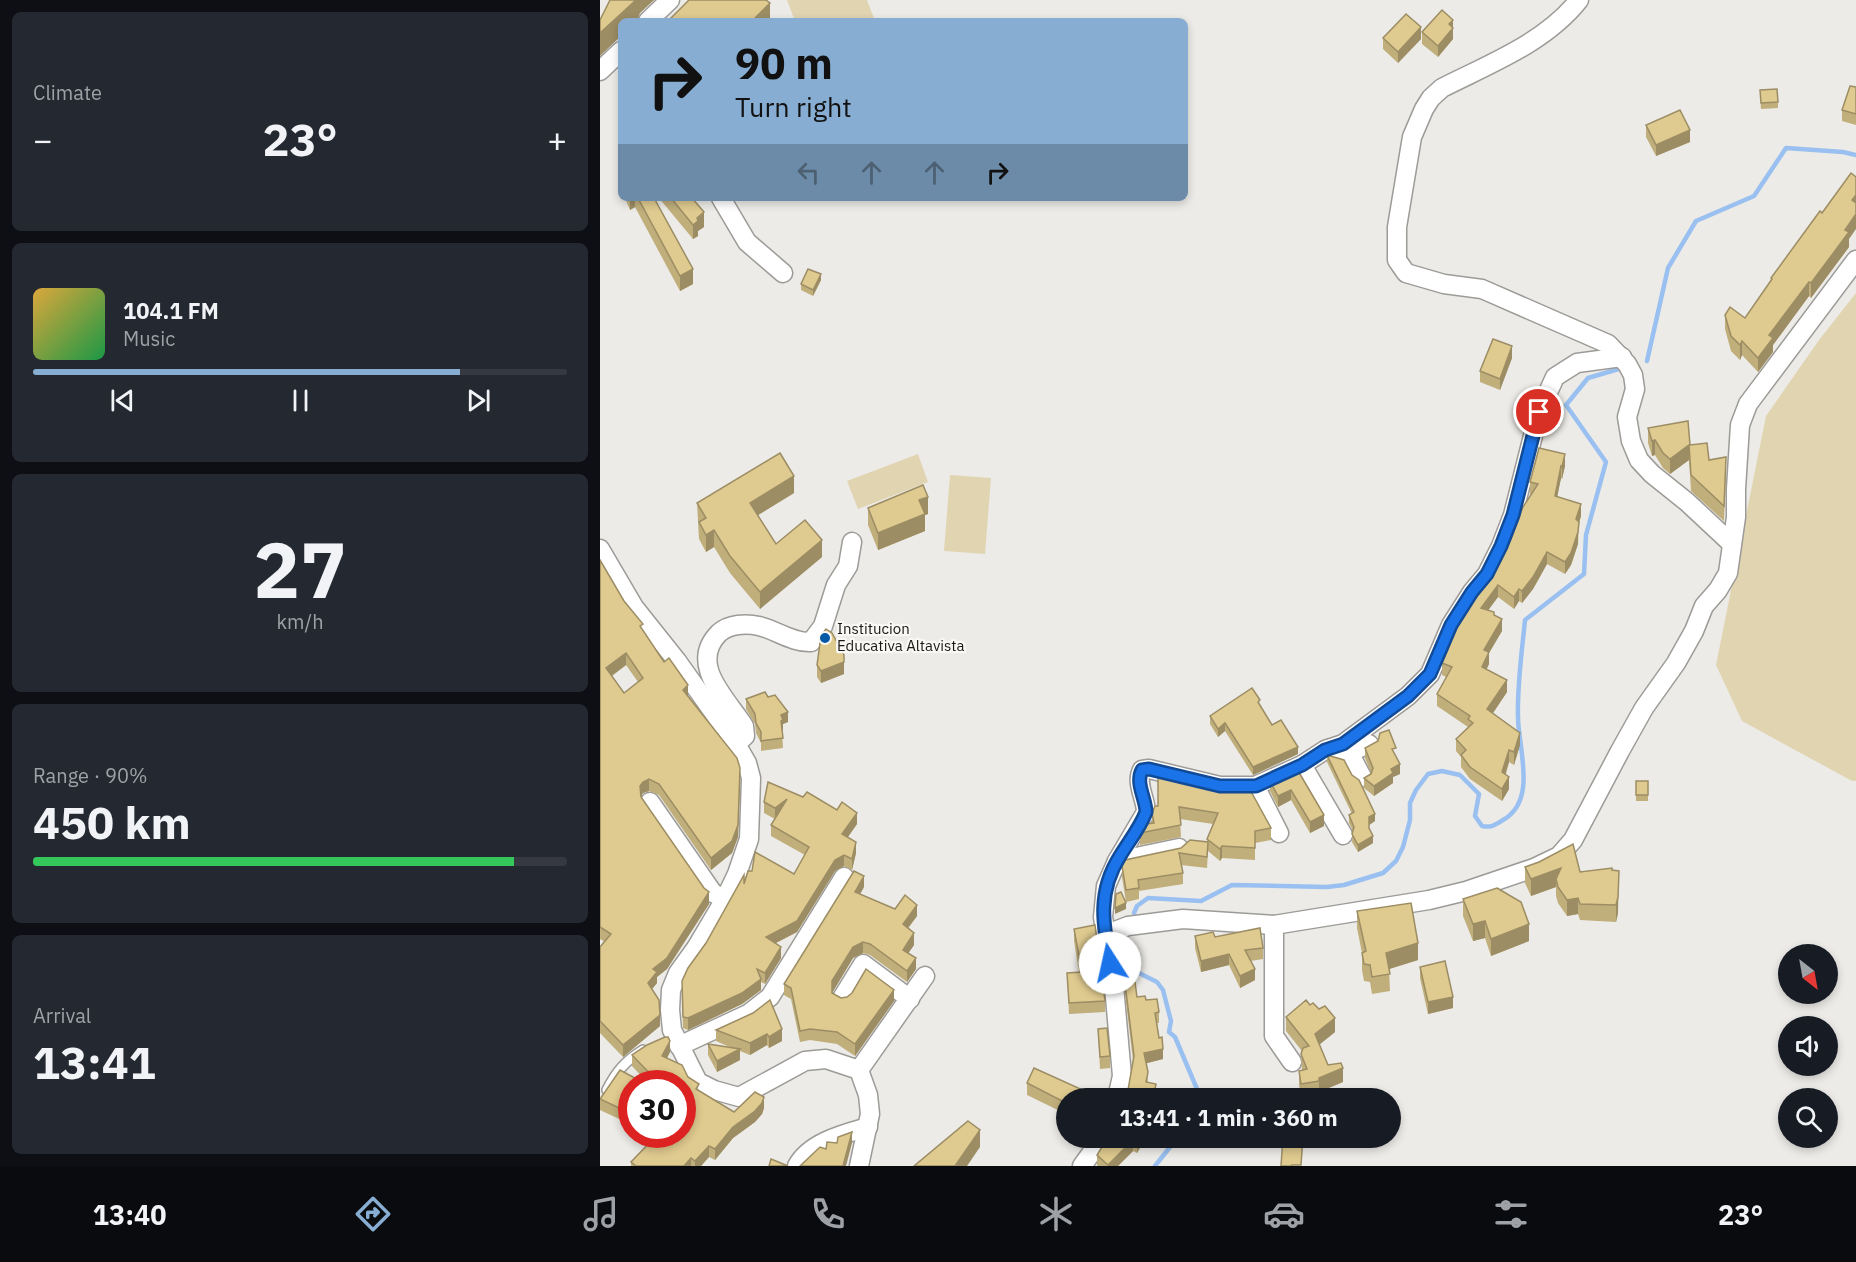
<!DOCTYPE html>
<meta charset="utf-8">
<style>
body{margin:0;font-family:"IBM Plex Sans",sans-serif;background:#242831;color:#f1f3f6;height:100vh;display:flex;flex-direction:column;font-size:22px;white-space:nowrap}
*{box-sizing:border-box;margin:0}
p{font-size:20px;color:#9ea1a6}
.icon{flex:none;width:33px;height:33px;fill:none;stroke:currentColor;stroke-width:2;stroke-linecap:round;stroke-linejoin:round}
.map{position:relative;flex:1;overflow:hidden}
.details{display:flex;flex-direction:column;gap:12px;padding:12px;background:#0d0f14;width:600px}
.details>*{flex:none}
.top-card{position:absolute;left:18px;top:18px;width:570px;height:183px;border-radius:9px;box-shadow:0 3px 9px #0003;background:#87aed2;color:#111;overflow:hidden}
.needle{width:39px;rotate:149deg}
.fabs{position:absolute;left:1178px;top:944px;display:grid;gap:12px}
.fabs a{display:grid;place-items:center;width:60px;height:60px;border-radius:50%;background:#171b24;box-shadow:0 3px 9px #0003;font-size:30px}
.speed{position:absolute;left:18px;top:1070px;display:flex;gap:12px;font-size:30px;font-weight:700;text-align:center}
.speed>*{display:grid;place-content:center;width:78px;height:78px;border-radius:50%;background:#171b24;box-shadow:0 3px 9px #0003;line-height:1}
.speed .limit{border:9px solid #d22;background:#fff;color:#111}
.pin{position:absolute;display:grid;place-items:center;width:51px;height:51px;color:#fff;margin:-26px;border:3px solid #fff;border-radius:50%;box-shadow:0 2px 6px #0007}
.me{position:absolute;width:66px;margin:-33px;rotate:350deg;stroke-linejoin:round;filter:drop-shadow(0 0 4px #0008)}
.turn{display:flex;align-items:center;gap:21px;height:126px;padding:0 18px;font-size:27px}
.turn .icon{width:78px;height:78px;stroke-width:2.5}
.turn b{display:block;font-size:42px;line-height:51px}
.lanes{display:flex;align-items:center;height:57px;padding:0 18px;background:#0003;justify-content:center;gap:30px;direction:ltr}
.lanes .off{opacity:.35}
.big{font-size:45px;font-weight:700;line-height:1.1}
.details .card{flex:1;display:flex;flex-direction:column;justify-content:center;gap:9px;min-width:0;padding:0 21px;border-radius:9px;background:#242831}
.details .dial{align-items:center;gap:0}
.dial b{font-size:78px;line-height:1}
.song{display:flex;align-items:center;gap:18px}
.cover{width:72px;height:72px;border-radius:9px;background:linear-gradient(135deg,hsl(40 70% 55%),hsl(140 70% 35%))}
.played{height:6px;border-radius:3px;background:linear-gradient(90deg,#87aed2 80%,#363941 80%)}
.keys{display:flex;justify-content:space-around;direction:ltr}
.heat{display:flex;justify-content:space-between;align-items:center;font-size:33px;direction:ltr}
.charge{height:9px;border-radius:4px;background:linear-gradient(90deg,#34c759 90%,#363941 0)}
.trip{position:absolute;left:456px;top:1088px;width:345px;height:60px;border-radius:30px;background:#171b24;box-shadow:0 3px 9px #0003;font-weight:700;line-height:60px;text-align:center}
.tabs{display:flex;height:96px;justify-content:space-around;align-items:center;background:#090b0e;color:#9ea1a6}
.tabs .icon{width:42px;height:42px}
.tabs .on{color:#87aed2}
.tabs b{font-size:27px;color:#f1f3f6}
main{display:flex;flex:1;min-height:0}
.map>svg:first-child{display:block}
.green{fill:#e1d4b1}
.lines{fill:none;stroke-linecap:round;stroke-linejoin:round}
.stream{stroke:#99c0f0;stroke-width:4.5}
.lane-casing{stroke:#9d9b98;stroke-width:12}
.street-casing{stroke:#9d9b98;stroke-width:21}
.lane{stroke:#fff;stroke-width:9}
.street{stroke:#fff;stroke-width:18}
.wall{fill:#c0ae7b;fill-rule:evenodd}
.shaded-wall{fill:#9c8d64}
.building{fill:#dfca8f;stroke:#9c8d64;stroke-width:1.5;fill-rule:evenodd}
.route-casing{stroke:#114b97;stroke-width:15}
.route{stroke:#1a73e8;stroke-width:10}
.poi-dot{fill:#0559a7;stroke:#faf8f5;stroke-width:2}
.labels{text-anchor:middle;stroke-width:4.5;stroke-linejoin:round;paint-order:stroke}
.poi-label{font-size:15px;fill:#191917;stroke:#faf8f5;text-anchor:start}
</style>
<main>
<section class="details">
<div class="card"><p>Climate</p>
<div class="heat"><a>−</a><b class="big">23°</b><a>+</a></div>
</div>
<div class="card">
<div class="song"><i class="cover"></i><div><b>104.1 FM</b><p>Music</p></div></div>
<div class="played"></div>
<div class="keys"><svg class="icon" aria-label="previous" viewBox="0 0 24 24"><path d="M18 5L8 12l10 7zM5 5v14"/></svg><svg class="icon" aria-label="pause" viewBox="0 0 24 24"><path d="M8 5v14M16 5v14"/></svg><svg class="icon" aria-label="next" viewBox="0 0 24 24"><path d="M6 5l10 7-10 7zM19 5v14"/></svg></div>
</div>
<div class="card dial"><b>27</b><p>km/h</p></div>
<div class="card"><p>Range · 90%</p><b class="big">450 km</b><div class="charge"></div></div>
<div class="card"><p>Arrival</p><b class="big">13:41</b></div>
</section>
<div class="map">
<svg width="1256" height="1166" viewBox="0 0 1256 1166">
<rect width="100%" height="100%" fill="#ecebe7"/>
<g class="green">
<path d="M 187,0 L 267,0 L 275,21 L 195,21 Z"/>
<path d="M 1256,293 L 1256,781 L 1252,781 L 1142,721 L 1116,665 L 1166,416 L 1219,340 Z"/>
<path d="M 318,454 L 328,482 L 258,509 L 247,481 Z"/>
<path d="M 350,475 L 391,478 L 385,554 L 344,551 Z"/>
</g>
<g class="lines">
<g class="stream">
<path d="M 1047,361 L 1068,268 L 1096,221 L 1154,196 L 1186,148 L 1243,152 L 1256,155"/>
<path d="M 534,913 L 537,906 L 548,898 L 601,901 L 632,885 L 727,887 L 744,885 L 783,873 L 796,861 L 803,847 L 810,820 L 810,803 L 816,790 L 828,774 L 842,771 L 860,775 L 879,794 L 875,816 L 882,826 C 891,828 895,825 903,820 C 938,800 918,748 918,717 C 917,685 922,651 925,620 L 984,574 L 986,535 L 1006,462 L 966,405 L 988,378 L 1022,368"/>
<path d="M 523,945 L 539,973 L 557,982 L 563,990 L 571,1021 L 569,1032 L 575,1037 L 597,1089 L 594,1098"/>
<path d="M 555,1166 L 578,1137"/>
</g>
<g class="lane-casing">
<path id="lane" d="M 7,1090 C 16,1072 25,1061 43,1050"/>
</g>
<g class="street-casing">
<g id="street">
<path d="M 979,0 C 945,43 889,64 842,88 L 831,98 L 824,109 L 812,137 L 797,227 L 797,260 L 806,273 L 844,284 L 882,289 L 1008,344 L 1027,364 L 1033,375 L 1035,389 L 1027,417 L 1031,441 L 1039,460 L 1052,474 L 1087,502 L 1132,544"/>
<path d="M 48,21 L 70,0"/>
<path d="M 0,71 L 21,51"/>
<path d="M 121,198 L 147,242 L 183,273"/>
<path d="M 0,549 L 34,607 L 77,661 L 136,744 L 147,763 L 151,778 L 149,839 L 137,874 L 125,899 L 96,948 L 78,973 L 71,990 L 70,1010 L 72,1030 L 98,1082 L 114,1090 L 139,1097 L 205,1061 L 226,1059 L 259,1070 L 268,1095 L 270,1114 L 259,1166"/>
<path d="M 136,744 L 145,736 L 144,726 C 126,698 88,664 119,633 C 129,624 146,623 159,626 C 176,630 193,643 211,642 L 223,626 L 236,585 L 248,566 L 252,542"/>
<path d="M 728,749 L 752,758 L 762,777"/>
<path d="M 743,755 L 769,744"/>
<path d="M 702,765 L 743,835"/>
<path d="M 655,786 L 679,833"/>
<path d="M 50,802 L 113,893 L 125,899"/>
<path d="M 517,861 L 579,848"/>
<path d="M 674,925 L 674,1036 L 692,1062"/>
<path d="M 506,941 L 515,931 L 528,926 L 583,919 L 674,925 L 829,900 L 866,891 L 934,868 L 959,856 L 973,840 L 1020,751 L 1044,708 L 1076,663 L 1094,631 L 1104,606 L 1118,590 L 1128,573 L 1136,517 L 1136,489 L 1140,425 L 1148,404 L 1256,260"/>
<path d="M 242,998 L 263,964 L 310,999"/>
<path d="M 79,1046 L 148,1014 L 170,997 L 244,877"/>
<path d="M 259,1070 L 325,976"/>
<path d="M 517,1098 L 522,1076 L 514,986 L 503,917 L 506,886 L 517,861 L 546,812 C 546,799 535,783 542,770 L 549,769 L 620,786 L 655,786 L 702,765 L 725,750 L 743,744 L 808,696 L 830,674 L 851,625 L 872,592 L 887,574 L 901,546 L 913,515 L 939,412 L 955,377 L 977,363 L 1022,357"/>
<path d="M 197,1166 C 210,1142 244,1134 268,1127"/>
<path d="M 482,1166 L 503,1137"/>
</g>
</g>
<use href="#lane" class="lane"/>
<use href="#street" class="street"/>
</g>
<g class="wall">
<path d="M 853,27 L 853,39 L 838,57 L 822,44 L 822,32 Z"/>
<path d="M 783,38 L 821,39 L 798,63 L 783,49 Z"/>
<path d="M 1256,87 L 1256,125 L 1242,121 L 1242,110 Z"/>
<path d="M 1160,96 L 1178,102 L 1178,108 L 1161,109 Z"/>
<path d="M 1046,125 L 1090,142 L 1056,156 L 1046,137 Z"/>
<path d="M 21,157 L 21,190 L 19,185 L 20,158 Z"/>
<path d="M 25,198 L 54,198 L 93,284 L 80,291 L 35,207 L 30,210 Z"/>
<path d="M 59,198 L 92,198 L 104,227 L 98,231 L 98,236 L 93,239 Z"/>
<path d="M 1249,239 L 1249,247 L 1211,298 L 1209,296 L 1173,345 L 1173,352 L 1158,372 L 1142,355 L 1140,360 L 1131,351 L 1125,329 L 1125,315 L 1145,318 L 1171,282 L 1171,278 Z"/>
<path d="M 221,280 L 213,296 L 201,290 L 201,284 Z"/>
<path d="M 912,358 L 900,390 L 880,382 L 880,371 Z"/>
<path d="M 1048,428 L 1090,445 L 1109,460 L 1126,472 L 1124,521 L 1091,491 L 1089,460 L 1070,474 L 1063,468 L 1055,455 L 1052,456 L 1048,443 Z"/>
<path d="M 939,448 L 965,466 L 962,479 L 961,478 L 957,497 L 981,516 L 979,524 L 978,544 L 971,565 L 965,574 L 947,564 L 933,589 L 922,603 L 919,601 L 914,609 L 898,597 L 888,610 L 894,615 L 902,631 L 889,653 L 889,664 L 886,669 L 907,692 L 893,713 L 920,745 L 914,765 L 909,762 L 906,774 L 909,789 L 902,801 L 870,779 L 861,767 L 861,757 L 856,751 L 856,739 L 868,727 L 837,706 L 837,694 L 846,677 L 842,675 L 842,663 L 897,567 L 911,539 L 931,494 L 930,494 L 930,482 Z"/>
<path d="M 194,493 L 158,515 L 176,544 L 222,557 L 160,609 L 130,573 L 114,547 L 106,552 L 99,539 L 97,503 Z"/>
<path d="M 268,508 L 328,514 L 325,515 L 325,531 L 278,550 L 268,525 Z"/>
<path d="M 0,560 L 24,601 L 64,662 L 88,697 L 140,779 L 138,837 L 132,853 L 111,870 L 59,795 L 49,791 L 43,793 L 41,796 L 109,904 L 67,969 L 57,977 L 57,983 L 52,989 L 60,1026 L 23,1057 L 0,1033 L 0,947 L 5,942 L 0,939 ZM 26,665 L 38,682 L 24,693 L 12,676 Z"/>
<path d="M 217,665 L 244,674 L 221,683 L 217,677 Z"/>
<path d="M 168,697 L 188,722 L 183,724 L 183,730 L 182,731 L 183,748 L 161,751 L 161,743 L 156,733 L 155,724 L 146,709 L 146,699 Z"/>
<path d="M 660,706 L 672,725 L 698,754 L 653,775 L 625,731 L 618,737 L 610,724 L 610,716 Z"/>
<path d="M 765,748 L 796,756 L 800,774 L 793,777 L 793,783 L 774,796 L 764,788 L 764,778 L 771,773 L 765,758 Z"/>
<path d="M 727,755 L 775,821 L 769,825 L 769,829 L 773,843 L 758,852 L 752,842 L 753,831 L 749,823 L 749,815 L 752,814 L 727,762 Z"/>
<path d="M 697,769 L 724,826 L 710,833 L 691,800 L 678,807 L 670,791 L 670,781 Z"/>
<path d="M 558,774 L 671,828 L 671,840 L 655,843 L 655,860 L 622,858 L 620,861 L 608,851 L 607,868 L 581,865 L 583,873 L 583,884 L 539,891 L 539,899 L 526,902 L 522,877 L 522,866 L 607,842 L 607,839 L 613,824 L 580,819 L 581,837 L 540,845 L 540,833 L 552,823 L 552,813 L 558,806 Z"/>
<rect x="1036" y="781" width="12" height="20"/>
<path d="M 164,802 L 257,824 L 248,837 L 256,853 L 252,870 L 244,866 L 235,871 L 197,932 L 176,943 L 181,958 L 165,984 L 161,982 L 161,990 L 142,1004 L 88,1030 L 83,1028 L 82,992 L 106,943 L 144,884 L 194,874 L 205,855 L 171,836 L 171,825 L 175,819 L 164,813 Z"/>
<path d="M 925,867 L 980,872 L 1012,868 L 1018,913 L 1016,922 L 980,920 L 978,914 L 967,916 L 958,903 L 956,896 L 956,887 L 931,896 L 925,883 Z"/>
<path d="M 264,887 L 260,894 L 295,909 L 317,916 L 308,928 L 314,945 L 308,953 L 316,969 L 307,982 L 270,955 L 263,953 L 253,958 L 232,993 L 241,998 L 294,1001 L 255,1056 L 237,1044 L 210,1040 L 200,1042 L 191,999 L 184,995 L 184,984 Z"/>
<path d="M 863,899 L 929,941 L 891,956 L 885,938 L 873,941 L 863,916 Z"/>
<path d="M 757,911 L 818,960 L 789,969 L 790,991 L 772,994 L 770,982 L 764,981 L 762,970 L 762,953 L 757,928 Z"/>
<path d="M 474,929 L 505,1001 L 505,1012 L 469,1014 L 467,973 L 479,972 L 474,941 Z"/>
<path d="M 595,936 L 615,937 L 663,948 L 663,959 L 651,961 L 655,980 L 640,988 L 629,965 L 601,972 L 595,948 Z"/>
<path d="M 520,943 L 537,997 L 546,1000 L 559,1012 L 559,1023 L 557,1023 L 563,1059 L 546,1063 L 548,1082 L 556,1094 L 555,1098 L 523,1098 L 528,1090 L 533,1060 L 520,953 Z"/>
<path d="M 820,967 L 853,1008 L 828,1014 L 820,978 Z"/>
<path d="M 153,1013 L 182,1041 L 169,1048 L 167,1045 L 150,1055 L 140,1051 L 140,1060 L 117,1072 L 108,1055 L 108,1044 L 132,1048 L 116,1041 L 116,1030 Z"/>
<path d="M 686,1017 L 735,1032 L 719,1045 L 728,1065 L 743,1082 L 719,1092 L 719,1095 L 701,1098 L 699,1085 L 699,1071 L 702,1070 L 701,1054 L 702,1051 L 686,1031 Z"/>
<path d="M 498,1029 L 510,1056 L 510,1068 L 500,1069 Z"/>
<path d="M 70,1052 L 67,1058 L 88,1077 L 99,1090 L 134,1112 L 164,1108 L 162,1114 L 155,1122 L 133,1138 L 115,1160 L 109,1157 L 101,1166 L 31,1166 L 31,1162 L 56,1137 L 50,1134 L 82,1134 L 82,1083 L 48,1083 L 32,1066 L 32,1055 Z"/>
<path d="M 32,1083 L 32,1125 L 0,1110 L 0,1099 Z"/>
<path d="M 427,1083 L 485,1098 L 466,1098 L 466,1114 L 427,1095 Z"/>
<path d="M 508,1137 L 545,1137 L 545,1139 L 537,1153 L 533,1151 L 518,1166 L 498,1166 L 497,1165 L 497,1155 Z"/>
</g>
<g class="shaded-wall">
<path d="M 36,0 L 54,0 L 40,13 L 37,21 L 21,21 L 21,36 L 0,56 L 0,33 Z"/>
<path d="M 170,3 L 170,21 L 152,21 Z"/>
<path d="M 853,20 L 853,39 L 838,57 L 838,46 L 849,24 Z"/>
<path d="M 821,27 L 821,39 L 798,63 L 798,52 Z"/>
<path d="M 1090,130 L 1090,142 L 1056,156 L 1056,145 Z"/>
<path d="M 1256,195 L 1256,209 L 1252,200 Z"/>
<path d="M 30,198 L 35,198 L 35,207 L 30,210 Z"/>
<path d="M 104,212 L 104,227 L 98,231 L 98,236 L 93,239 L 93,225 L 97,218 Z"/>
<path d="M 1256,214 L 1256,229 L 1249,239 L 1249,247 L 1211,298 L 1211,283 Z"/>
<path d="M 93,269 L 93,284 L 80,291 L 80,276 Z"/>
<path d="M 221,274 L 221,280 L 213,296 L 213,290 Z"/>
<path d="M 1209,282 L 1209,296 L 1173,345 L 1173,352 L 1158,372 L 1158,358 L 1169,335 Z"/>
<path d="M 1142,341 L 1142,355 L 1140,360 L 1140,345 Z"/>
<path d="M 912,346 L 912,358 L 900,390 L 900,379 Z"/>
<path d="M 1055,440 L 1055,455 L 1052,456 L 1052,441 Z"/>
<path d="M 1089,445 L 1089,460 L 1070,474 L 1070,459 Z"/>
<path d="M 965,454 L 965,466 L 962,479 L 962,467 Z"/>
<path d="M 961,466 L 961,478 L 955,508 L 955,496 Z"/>
<path d="M 194,476 L 194,493 L 150,520 L 150,503 Z"/>
<path d="M 328,497 L 328,514 L 325,515 L 325,531 L 278,550 L 278,533 L 319,500 Z"/>
<path d="M 981,504 L 981,516 L 976,531 L 976,519 Z"/>
<path d="M 114,530 L 114,547 L 106,552 L 106,535 Z"/>
<path d="M 978,532 L 978,544 L 971,565 L 965,574 L 965,562 Z"/>
<path d="M 222,540 L 222,557 L 160,609 L 160,592 Z"/>
<path d="M 947,552 L 947,564 L 933,589 L 922,603 L 922,591 Z"/>
<path d="M 898,585 L 898,597 L 881,620 L 881,608 Z"/>
<path d="M 919,589 L 919,601 L 914,609 L 914,597 Z"/>
<path d="M 902,619 L 902,631 L 889,653 L 889,664 L 882,679 L 882,667 L 884,650 Z"/>
<path d="M 26,653 L 26,665 L 6,680 L 6,668 Z"/>
<path d="M 244,662 L 244,674 L 221,683 L 221,671 Z"/>
<path d="M 907,680 L 907,692 L 887,722 L 887,709 Z"/>
<path d="M 88,685 L 88,696 L 83,690 Z"/>
<path d="M 188,712 L 188,722 L 183,724 L 183,730 L 181,731 L 181,715 Z"/>
<path d="M 625,723 L 625,731 L 618,737 L 618,729 Z"/>
<path d="M 920,733 L 920,745 L 914,765 L 914,752 Z"/>
<path d="M 698,747 L 698,754 L 653,775 L 653,767 Z"/>
<path d="M 909,750 L 909,762 L 902,784 L 902,772 Z"/>
<path d="M 800,764 L 800,774 L 793,777 L 793,783 L 774,796 L 774,786 L 791,769 Z"/>
<path d="M 909,777 L 909,789 L 902,801 L 902,789 Z"/>
<path d="M 49,779 L 49,791 L 43,793 L 40,798 L 40,786 L 43,782 Z"/>
<path d="M 140,779 L 138,837 L 132,853 L 111,870 L 111,858 Z"/>
<path d="M 691,790 L 691,800 L 678,807 L 678,796 Z"/>
<path d="M 187,799 L 175,819 L 175,808 Z"/>
<path d="M 257,813 L 257,824 L 242,845 L 242,834 Z"/>
<path d="M 775,814 L 775,821 L 769,825 L 769,817 Z"/>
<path d="M 724,815 L 724,826 L 710,833 L 710,822 Z"/>
<path d="M 773,836 L 773,843 L 758,852 L 758,845 Z"/>
<path d="M 256,842 L 256,853 L 252,870 L 252,859 Z"/>
<path d="M 622,846 L 622,858 L 620,861 L 620,849 Z"/>
<path d="M 244,855 L 244,866 L 235,871 L 197,932 L 166,948 L 166,937 L 235,860 Z"/>
<path d="M 961,868 L 956,879 L 956,887 L 931,896 L 931,879 Z"/>
<path d="M 1019,871 L 1018,913 L 1016,922 L 1016,905 Z"/>
<path d="M 264,876 L 264,887 L 255,903 L 255,892 Z"/>
<path d="M 109,892 L 109,904 L 67,969 L 57,977 L 57,983 L 48,994 L 48,983 L 53,969 Z"/>
<path d="M 978,898 L 978,914 L 967,916 L 967,900 Z"/>
<path d="M 526,903 L 526,909 L 515,914 L 515,908 Z"/>
<path d="M 317,905 L 317,916 L 303,935 L 303,924 Z"/>
<path d="M 885,921 L 885,938 L 873,941 L 873,924 Z"/>
<path d="M 929,924 L 929,941 L 891,956 L 891,939 Z"/>
<path d="M 314,933 L 314,945 L 303,961 L 303,950 Z"/>
<path d="M 263,942 L 263,953 L 253,958 L 232,993 L 232,981 L 253,947 Z"/>
<path d="M 818,943 L 818,960 L 786,970 L 786,953 Z"/>
<path d="M 181,947 L 181,958 L 165,984 L 165,973 Z"/>
<path d="M 629,954 L 629,965 L 601,972 L 601,961 Z"/>
<path d="M 316,958 L 316,969 L 307,982 L 307,971 Z"/>
<path d="M 655,969 L 655,980 L 640,988 L 640,976 Z"/>
<path d="M 161,979 L 161,990 L 142,1004 L 88,1030 L 88,1018 Z"/>
<path d="M 294,990 L 294,1001 L 255,1056 L 255,1044 Z"/>
<path d="M 853,997 L 853,1008 L 828,1014 L 828,1002 Z"/>
<path d="M 60,1015 L 60,1026 L 23,1057 L 23,1045 Z"/>
<path d="M 735,1018 L 735,1032 L 715,1048 L 715,1034 Z"/>
<path d="M 182,1029 L 182,1041 L 169,1048 L 169,1037 Z"/>
<path d="M 167,1034 L 167,1045 L 150,1055 L 150,1043 Z"/>
<path d="M 70,1041 L 70,1052 L 62,1068 L 62,1056 Z"/>
<path d="M 140,1049 L 140,1060 L 117,1072 L 117,1061 Z"/>
<path d="M 563,1049 L 563,1059 L 544,1064 L 544,1053 Z"/>
<path d="M 743,1068 L 743,1082 L 719,1092 L 719,1078 Z"/>
<path d="M 556,1084 L 555,1098 L 553,1098 Z"/>
<path d="M 164,1097 L 164,1108 L 162,1114 L 155,1122 L 133,1138 L 115,1160 L 115,1149 L 133,1127 Z"/>
<path d="M 380,1130 L 380,1147 L 367,1166 L 355,1166 Z"/>
<path d="M 252,1132 L 252,1143 L 246,1166 L 243,1166 Z"/>
<path d="M 540,1137 L 545,1137 L 545,1139 L 537,1153 L 537,1142 Z"/>
<path d="M 533,1140 L 533,1151 L 518,1166 L 508,1166 L 508,1165 Z"/>
<path d="M 109,1146 L 109,1157 L 101,1166 L 95,1166 L 95,1161 Z"/>
<path d="M 91,1158 L 91,1166 L 84,1166 Z"/>
</g>
<g class="building">
<path d="M 10,0 L 36,0 L 0,33 L 0,20 Z"/>
<path d="M 89,0 L 166,0 L 170,3 L 152,21 L 68,21 Z"/>
<path d="M 842,10 L 853,20 L 849,24 L 853,28 L 838,46 L 822,32 Z"/>
<path d="M 806,14 L 821,27 L 798,52 L 783,38 Z"/>
<path d="M 1250,86 L 1256,87 L 1256,114 L 1242,110 Z"/>
<path d="M 1177,89 L 1178,102 L 1161,103 L 1160,90 Z"/>
<path d="M 1080,110 L 1090,130 L 1056,145 L 1046,125 Z"/>
<path d="M 1251,173 L 1256,177 L 1256,195 L 1252,200 L 1256,203 L 1256,214 L 1245,230 L 1249,232 L 1211,283 L 1209,282 L 1169,335 L 1173,338 L 1158,358 L 1142,341 L 1140,345 L 1131,336 L 1125,315 L 1130,307 L 1145,318 L 1172,279 L 1171,278 L 1220,211 L 1222,213 Z"/>
<path d="M 38,198 L 54,198 L 93,269 L 80,276 Z"/>
<path d="M 71,198 L 92,198 L 104,212 L 97,218 L 98,221 L 93,225 Z"/>
<path d="M 208,269 L 221,274 L 213,290 L 201,284 Z"/>
<path d="M 893,339 L 912,346 L 900,379 L 880,371 Z"/>
<path d="M 1088,421 L 1090,445 L 1107,443 L 1109,460 L 1126,457 L 1124,506 L 1091,475 L 1089,445 L 1070,459 L 1063,453 L 1055,440 L 1052,441 L 1048,428 Z"/>
<path d="M 939,448 L 965,454 L 962,467 L 961,466 L 955,496 L 981,504 L 976,519 L 979,522 L 978,532 L 971,553 L 965,562 L 947,552 L 933,577 L 922,591 L 919,589 L 914,597 L 898,585 L 881,608 L 894,612 L 894,615 L 902,619 L 884,650 L 889,652 L 882,667 L 907,680 L 887,709 L 920,733 L 914,752 L 909,750 L 902,772 L 909,777 L 902,789 L 870,767 L 861,755 L 866,750 L 856,739 L 873,723 L 868,719 L 870,716 L 837,694 L 852,667 L 842,663 L 861,618 L 881,587 L 897,567 L 911,539 L 923,507 L 938,484 L 930,482 Z"/>
<path d="M 180,453 L 194,476 L 150,503 L 176,544 L 205,520 L 222,540 L 160,592 L 130,556 L 114,530 L 106,535 L 99,522 L 106,518 L 97,503 Z"/>
<path d="M 323,485 L 328,497 L 319,500 L 325,514 L 278,533 L 268,508 Z"/>
<path d="M 0,560 L 24,601 L 43,624 L 40,626 L 64,662 L 69,658 L 88,685 L 83,690 L 137,758 L 140,768 L 138,825 L 132,841 L 111,858 L 59,784 L 49,779 L 43,782 L 40,786 L 41,797 L 104,888 L 109,892 L 67,958 L 53,969 L 57,972 L 48,983 L 59,1000 L 60,1015 L 23,1045 L 0,1021 L 0,947 L 11,934 L 0,927 ZM 26,653 L 43,678 L 24,693 L 6,668 Z"/>
<path d="M 226,629 L 232,633 L 244,655 L 244,662 L 221,671 L 217,665 L 221,636 Z"/>
<path d="M 652,688 L 660,700 L 658,702 L 672,725 L 681,720 L 698,747 L 653,767 L 625,723 L 618,729 L 610,716 Z"/>
<path d="M 165,692 L 168,697 L 175,695 L 188,712 L 181,715 L 183,720 L 181,721 L 183,738 L 161,741 L 161,732 L 156,723 L 155,714 L 146,699 Z"/>
<path d="M 789,730 L 796,748 L 792,749 L 800,764 L 791,769 L 793,773 L 774,786 L 764,778 L 771,774 L 773,768 L 765,748 L 778,741 L 780,733 Z"/>
<path d="M 727,755 L 744,760 L 752,775 L 759,780 L 775,814 L 769,817 L 769,828 L 773,836 L 758,845 L 752,834 L 754,827 L 749,815 L 754,812 Z"/>
<path d="M 697,769 L 724,815 L 710,822 L 691,790 L 678,796 L 670,781 Z"/>
<path d="M 558,774 L 593,779 L 611,785 L 648,786 L 671,828 L 655,831 L 655,848 L 622,846 L 620,849 L 607,839 L 618,813 L 579,807 L 581,825 L 540,833 L 545,824 L 554,823 L 552,813 L 555,806 L 558,806 Z"/>
<rect x="1036" y="781" width="12" height="14"/>
<path d="M 168,782 L 203,797 L 207,792 L 237,810 L 242,802 L 257,813 L 242,834 L 256,842 L 252,859 L 244,855 L 235,860 L 197,921 L 166,937 L 181,947 L 165,973 L 157,969 L 161,979 L 142,993 L 88,1018 L 83,1017 L 82,981 L 88,968 L 106,943 L 144,875 L 144,884 L 148,871 L 152,871 L 155,852 L 194,874 L 209,847 L 171,825 L 187,799 L 175,808 L 164,802 Z"/>
<path d="M 590,840 L 608,842 L 607,857 L 579,853 L 583,873 L 538,880 L 539,888 L 526,890 L 522,866 L 525,860 L 581,848 Z"/>
<path d="M 973,844 L 980,872 L 1012,868 L 1012,870 L 1019,871 L 1018,897 L 1016,905 L 980,904 L 978,898 L 967,900 L 958,887 L 956,879 L 961,868 L 931,879 L 925,867 L 939,862 Z"/>
<path d="M 254,871 L 264,876 L 255,892 L 295,909 L 305,895 L 317,905 L 303,924 L 314,933 L 303,950 L 316,958 L 307,971 L 270,944 L 263,942 L 253,947 L 232,981 L 232,993 L 241,998 L 247,997 L 252,993 L 266,969 L 294,990 L 255,1044 L 237,1032 L 210,1029 L 200,1031 L 191,988 L 184,984 Z"/>
<path d="M 897,888 L 921,902 L 929,924 L 891,939 L 885,921 L 873,924 L 863,899 Z"/>
<path d="M 521,892 L 526,903 L 515,908 L 516,894 Z"/>
<path d="M 811,903 L 818,943 L 786,953 L 790,974 L 772,977 L 770,965 L 764,964 L 762,953 L 766,951 L 757,911 Z"/>
<path d="M 495,925 L 505,1001 L 469,1003 L 467,973 L 482,972 L 474,929 Z"/>
<path d="M 660,928 L 663,948 L 645,950 L 655,969 L 640,976 L 629,954 L 601,961 L 595,936 L 613,932 L 615,937 Z"/>
<path d="M 520,943 L 522,943 L 526,955 L 532,960 L 537,997 L 545,996 L 546,1000 L 557,999 L 559,1012 L 555,1013 L 559,1038 L 562,1037 L 563,1049 L 544,1053 L 548,1072 L 546,1082 L 556,1084 L 553,1098 L 523,1098 L 528,1090 L 534,1056 Z"/>
<path d="M 845,961 L 853,997 L 828,1002 L 820,967 Z"/>
<path d="M 170,1000 L 182,1029 L 169,1037 L 167,1034 L 150,1043 L 116,1030 L 153,1013 Z"/>
<path d="M 706,1000 L 710,1005 L 713,1003 L 719,1009 L 725,1006 L 735,1018 L 715,1034 L 728,1065 L 741,1063 L 743,1068 L 719,1078 L 719,1081 L 701,1084 L 699,1071 L 707,1069 L 701,1054 L 703,1048 L 709,1046 L 686,1017 Z"/>
<path d="M 507,1028 L 510,1056 L 500,1057 L 498,1029 Z"/>
<path d="M 65,1037 L 68,1037 L 70,1041 L 62,1056 L 82,1065 L 88,1077 L 99,1084 L 96,1089 L 134,1112 L 155,1092 L 164,1097 L 162,1103 L 155,1111 L 133,1127 L 115,1149 L 109,1146 L 95,1161 L 91,1158 L 84,1166 L 36,1166 L 31,1162 L 58,1134 L 82,1134 L 82,1083 L 59,1083 L 32,1055 L 47,1045 Z"/>
<path d="M 108,1044 L 140,1049 L 117,1061 Z"/>
<path d="M 434,1068 L 485,1091 L 481,1098 L 466,1098 L 466,1103 L 427,1083 Z"/>
<path d="M 20,1070 L 44,1083 L 32,1083 L 32,1114 L 0,1099 Z"/>
<path d="M 368,1121 L 380,1130 L 355,1166 L 314,1166 Z"/>
<path d="M 252,1132 L 243,1166 L 200,1166 L 220,1147 L 226,1149 L 227,1142 L 237,1143 L 238,1137 Z"/>
<path d="M 508,1137 L 540,1137 L 537,1142 L 533,1140 L 508,1165 L 497,1155 Z"/>
<path d="M 683,1137 L 703,1137 L 701,1165 L 692,1165 L 692,1166 L 681,1166 Z"/>
<path d="M 171,1159 L 188,1166 L 169,1166 Z"/>
</g>
<g class="lines">
<g class="route-casing">
<path id="route" d="M 510,963 C 503,924 497,892 520,856 C 529,841 540,828 546,812 C 546,799 535,783 542,770 L 549,769 L 620,786 L 656,786 L 702,765 L 725,750 L 743,744 L 808,696 L 830,674 L 851,625 L 872,592 L 887,574 L 901,546 L 913,515 L 939,412"/>
</g>
<use href="#route" class="route"/>
</g>
<circle class="poi-dot" cx="225" cy="638" r="6"/>
<g class="labels">
<g class="poi-label">
<text x="237" y="634">Institucion<tspan x="237" dy="17">Educativa Altavista</tspan></text>
</g>
</g>
</svg>
<div class="fabs">
<a><svg class="needle" viewBox="-14 -14 28 28"><path d="M0-13l5 13h-10z" fill="#e53935"/><path d="M0 13l5-13h-10z" fill="#9ea1a6"/></svg></a>
<a><svg class="icon" aria-label="sound" viewBox="0 0 24 24"><path d="M4 9h4l5-4v14l-5-4H4zM17 9q2 3 0 6"/></svg></a>
<a><svg class="icon" aria-label="search" viewBox="0 0 24 24"><circle cx="10" cy="10" r="6"/><path d="M15 15l6 6"/></svg></a>
</div>
<div class="speed"><div class="limit">30</div></div>
<div class="pin" style="left:939px;top:412px;background:#d93025"><svg class="icon" aria-label="arrive" viewBox="0 0 24 24"><path d="M6 21V4h12l-3 4 3 4H6"/></svg></div>
<svg class="me" style="left:510px;top:963px" viewBox="-20 -20 40 40"><circle r="19" fill="#fff"/><path d="M0-13L10 11 0 6-10 11z" fill="#1a73e8"/></svg>
<div class="trip">13:41 · 1 min · 360 m</div>
<div class="top-card">
<div class="turn"><svg class="icon" aria-label="right" viewBox="0 0 24 24"><path d="M7 20v-9h11M14 6l5 5-5 5"/></svg><div><b>90 m</b>Turn right</div></div>
<div class="lanes"><svg class="icon off" aria-label="left" viewBox="0 0 24 24"><path d="M17 20v-9H6M10 6l-5 5 5 5"/></svg><svg class="icon off" aria-label="ahead" viewBox="0 0 24 24"><path d="M12 20V5M6 11l6-6 6 6"/></svg><svg class="icon off" aria-label="ahead" viewBox="0 0 24 24"><path d="M12 20V5M6 11l6-6 6 6"/></svg><svg class="icon" aria-label="right" viewBox="0 0 24 24"><path d="M7 20v-9h11M14 6l5 5-5 5"/></svg></div>
</div>
</div>
</main>
<nav class="tabs">
<b>13:40</b>
<svg class="icon on" aria-label="directions" viewBox="0 0 24 24"><path d="M12 3l9 9-9 9-9-9zM9 14v-3h6M13 9l2 2-2 2"/></svg>
<svg class="icon" aria-label="music" viewBox="0 0 24 24"><path d="M9 18V5l10-2v13"/><circle cx="6" cy="18" r="3"/><circle cx="16" cy="16" r="3"/></svg>
<svg class="icon" aria-label="phone" viewBox="0 0 24 24"><path d="M5 4h4l2 5-3 2q2 4 5 5l2-3 5 2v4C11 20 4 13 5 4z"/></svg>
<svg class="icon" aria-label="climate" viewBox="0 0 24 24"><path d="M12 3v18M4 7l16 10M4 17L20 7"/></svg>
<svg class="icon" aria-label="car" viewBox="0 0 24 24"><path d="M5 17H2v-5l4-1 3-4h7l3 4 3 1v5h-3M9 17h6M6 11h13"/><circle cx="7" cy="17" r="2"/><circle cx="17" cy="17" r="2"/></svg>
<svg class="icon" aria-label="filters" viewBox="0 0 24 24"><path d="M4 7h16M4 17h16"/><circle cx="9" cy="7" r="2"/><circle cx="15" cy="17" r="2"/></svg>
<b>23°</b>
</nav>
